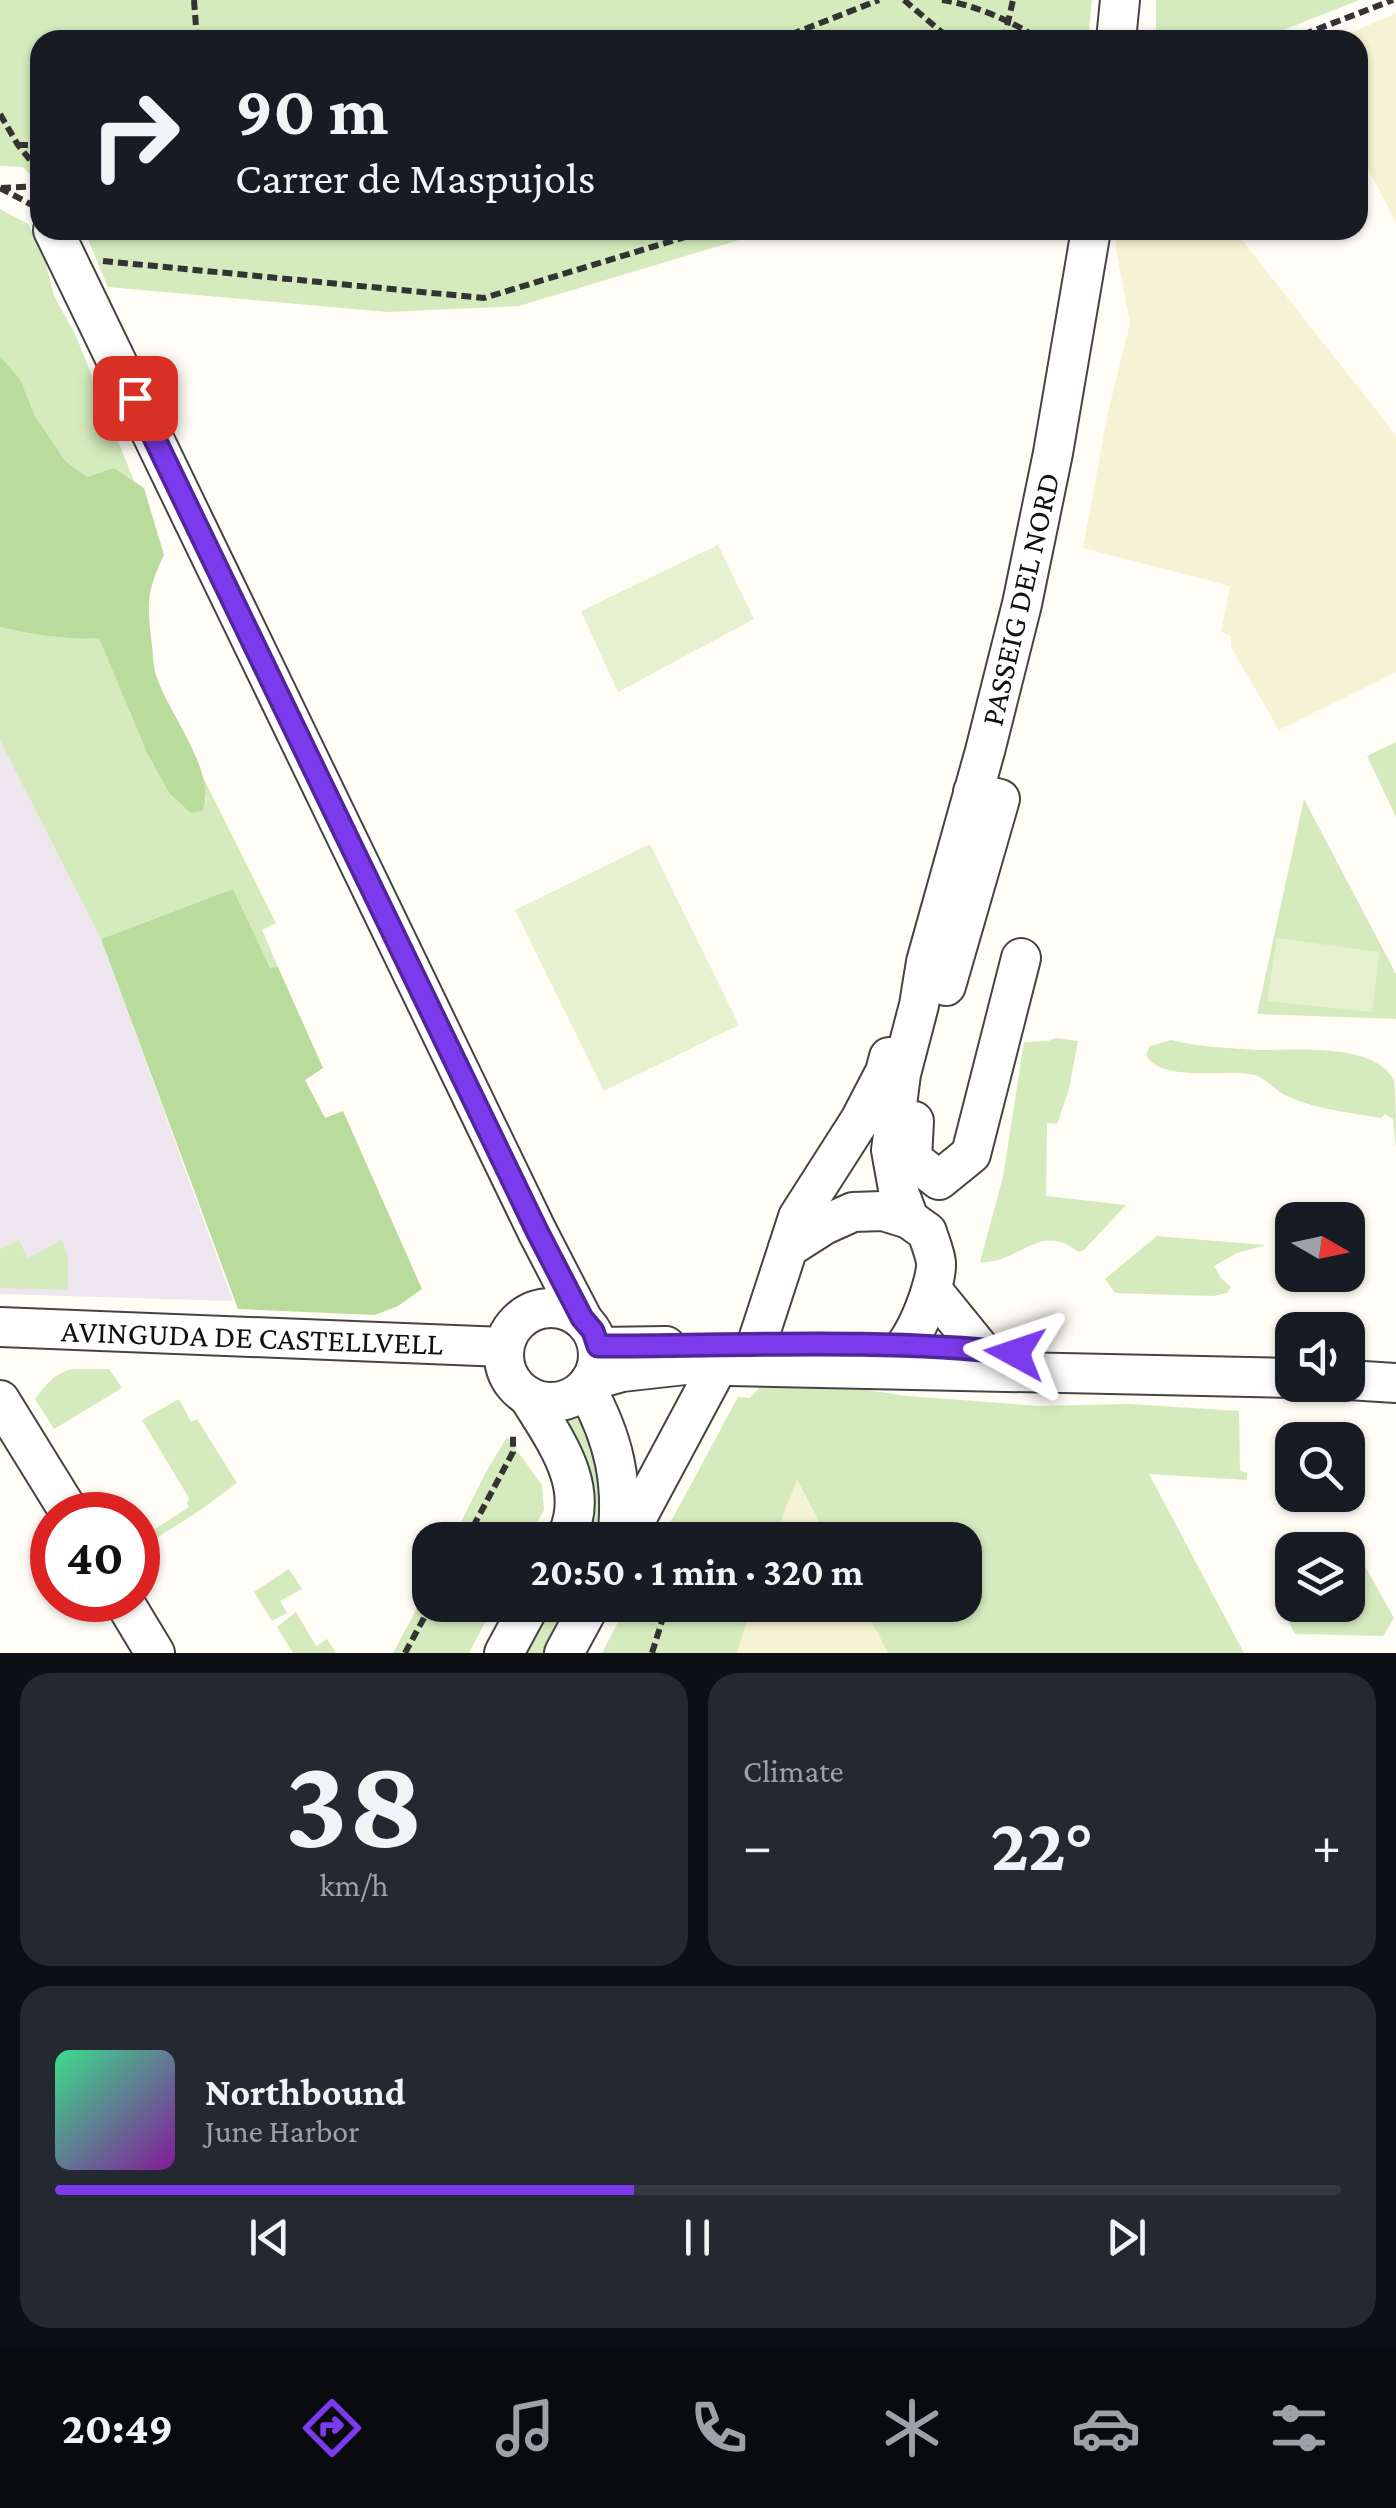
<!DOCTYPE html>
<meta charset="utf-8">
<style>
body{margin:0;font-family:"Crimson Pro",serif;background:#242831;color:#f1f3f6;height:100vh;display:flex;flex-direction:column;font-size:38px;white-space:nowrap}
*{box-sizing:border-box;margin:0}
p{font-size:32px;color:#9ea1a6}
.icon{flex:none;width:55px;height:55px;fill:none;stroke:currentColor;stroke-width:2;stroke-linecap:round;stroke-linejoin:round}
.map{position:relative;height:1653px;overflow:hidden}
.panel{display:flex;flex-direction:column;gap:20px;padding:20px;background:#0d0f14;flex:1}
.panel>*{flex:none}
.banner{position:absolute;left:30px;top:30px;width:1338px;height:210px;border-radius:30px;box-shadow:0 2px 8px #0004;background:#171b24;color:#f1f3f6;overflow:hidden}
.needle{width:65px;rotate:99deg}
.fabs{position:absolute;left:1275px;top:1202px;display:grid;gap:20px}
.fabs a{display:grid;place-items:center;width:90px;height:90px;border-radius:20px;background:#171b24;box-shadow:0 2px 8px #0004;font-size:50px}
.speed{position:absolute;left:30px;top:1492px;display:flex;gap:20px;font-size:50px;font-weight:700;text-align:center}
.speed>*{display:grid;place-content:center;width:130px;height:130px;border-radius:50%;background:#171b24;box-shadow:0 2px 8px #0004;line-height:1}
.speed .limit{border:15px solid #d22;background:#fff;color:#111}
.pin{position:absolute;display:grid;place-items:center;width:85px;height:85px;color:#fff;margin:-42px;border-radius:20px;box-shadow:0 5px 15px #0006}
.me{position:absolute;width:110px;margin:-55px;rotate:275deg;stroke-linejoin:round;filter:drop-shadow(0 0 8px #0008)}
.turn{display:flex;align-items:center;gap:35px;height:210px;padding:0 40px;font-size:45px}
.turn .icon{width:130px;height:130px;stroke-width:2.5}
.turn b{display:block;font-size:70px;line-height:85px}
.big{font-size:75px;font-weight:700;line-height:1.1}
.panel .card{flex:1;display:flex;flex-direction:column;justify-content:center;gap:15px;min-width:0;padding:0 35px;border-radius:30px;background:#242831}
.panel .dial{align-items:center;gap:0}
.dial b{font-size:130px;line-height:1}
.song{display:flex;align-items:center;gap:30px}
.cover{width:120px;height:120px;border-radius:15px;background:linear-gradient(135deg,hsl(150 70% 55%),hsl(290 70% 35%))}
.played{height:10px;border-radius:5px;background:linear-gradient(90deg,#7c3aed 45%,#363941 45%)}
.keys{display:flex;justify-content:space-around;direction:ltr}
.heat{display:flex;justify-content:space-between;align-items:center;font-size:55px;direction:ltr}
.panel .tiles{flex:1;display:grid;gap:20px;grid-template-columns:1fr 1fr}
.card:last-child{grid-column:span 2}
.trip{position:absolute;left:412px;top:1522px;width:570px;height:100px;border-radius:30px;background:#171b24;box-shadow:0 2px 8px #0004;font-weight:700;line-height:100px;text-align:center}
.tab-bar{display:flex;height:160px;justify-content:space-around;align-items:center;background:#090b0e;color:#9ea1a6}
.tab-bar .icon{width:70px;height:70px}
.tab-bar .active{color:#7c3aed}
.tab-bar b{font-size:45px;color:#f1f3f6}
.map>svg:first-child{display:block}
.industrial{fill:#eee6ef}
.farmland{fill:#f6f3d4}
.green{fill:#d5ebbd}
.forest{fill:#b9dc9c}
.pitch{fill:#e6f2cf}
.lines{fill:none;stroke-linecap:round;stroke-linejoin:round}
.minor-casing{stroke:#444;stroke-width:42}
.path{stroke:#333;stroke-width:6;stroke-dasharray:10 5;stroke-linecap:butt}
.minor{stroke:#fff;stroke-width:38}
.route-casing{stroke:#51269a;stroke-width:25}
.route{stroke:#7c3aed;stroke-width:18}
.labels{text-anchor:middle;stroke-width:10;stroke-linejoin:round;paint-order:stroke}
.street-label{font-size:32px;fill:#111;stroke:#fff}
</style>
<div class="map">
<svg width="1396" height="1653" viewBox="0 0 1396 1653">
<rect width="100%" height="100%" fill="#fffdf5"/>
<path class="industrial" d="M 0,741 L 101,939 L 233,1301 L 0,1294 Z"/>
<g class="farmland">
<path d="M 1396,13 L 1396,223 L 1358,149 L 1358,40 L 1335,40 Z"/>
<path d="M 1117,230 L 1234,230 L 1396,435 L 1396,672 L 1279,730 L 1231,647 L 1231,636 L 1221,632 L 1230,586 L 1083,548 L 1108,412 L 1130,323 L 1116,249 Z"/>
<path d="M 796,1479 L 829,1540 L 773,1540 Z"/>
<path d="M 752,1605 L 863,1605 L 888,1653 L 737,1653 Z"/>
</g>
<g class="green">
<path d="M 0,0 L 1092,0 L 1088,40 L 40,40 L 40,186 L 23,167 L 0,166 Z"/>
<path d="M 1156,0 L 1359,0 L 1258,40 L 1156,40 Z"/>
<path d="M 0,209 L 28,224 L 43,252 L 54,296 L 76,336 L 134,481 L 114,468 L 87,477 L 66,463 L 35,416 L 20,379 L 0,356 Z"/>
<path d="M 84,230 L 772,230 L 519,306 L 387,312 L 108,287 Z"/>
<path d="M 0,627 C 34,635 65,640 99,637 L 147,753 L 169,793 L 203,811 L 206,800 L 201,773 L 276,923 L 262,930 L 278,967 L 270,969 L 233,889 L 101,939 L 0,741 Z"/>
<path d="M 1396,742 L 1396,817 L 1367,756 Z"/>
<path d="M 1304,799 L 1396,974 L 1396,1019 L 1257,1014 Z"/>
<path d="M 1056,1038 L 1078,1041 L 1069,1089 L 1057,1124 L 1047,1123 L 1046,1196 L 1126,1205 L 1084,1250 L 1078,1252 C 1040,1220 1018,1265 980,1262 L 1003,1177 L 1024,1042 L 1048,1041 Z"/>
<path d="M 1171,1040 C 1198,1047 1228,1048 1256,1050 C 1291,1051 1373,1041 1394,1080 C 1396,1093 1396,1132 1396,1149 L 1393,1119 L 1385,1114 L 1381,1118 C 1351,1113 1317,1109 1289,1097 C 1274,1091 1266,1076 1249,1074 C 1221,1070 1161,1082 1146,1055 L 1150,1046 Z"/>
<path d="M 1157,1236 L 1167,1237 L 1266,1245 L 1237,1253 L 1214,1266 L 1221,1278 L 1231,1287 L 1227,1293 L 1213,1296 L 1115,1293 L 1105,1279 Z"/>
<path d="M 19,1240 L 28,1258 L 62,1240 L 68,1258 L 68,1290 L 0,1288 L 0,1249 Z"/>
<path d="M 73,1369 L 109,1369 L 122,1388 L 54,1429 L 35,1399 C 46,1385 54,1373 73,1369 Z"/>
<path d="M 764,1382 L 820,1383 L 907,1396 L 1040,1406 L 1129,1404 L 1239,1411 L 1240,1471 L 1247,1473 L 1247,1480 L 1149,1474 L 1244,1653 L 888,1653 L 863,1605 L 965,1605 L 965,1540 L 829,1540 L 797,1480 L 773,1540 L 661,1540 L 738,1397 L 750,1398 Z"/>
<path d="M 179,1399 L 191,1422 L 197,1419 L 237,1483 L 202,1509 L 138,1550 L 138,1540 L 189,1507 L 187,1503 L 189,1498 L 142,1420 Z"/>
<path d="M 587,1408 L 608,1464 L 604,1532 L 585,1523 C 599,1472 586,1458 558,1417 Z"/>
<path d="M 507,1437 L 542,1485 L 544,1510 L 528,1540 L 452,1540 L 486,1472 Z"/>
<path d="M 1331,1540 L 1352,1543 L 1394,1618 L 1383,1636 L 1295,1634 L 1284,1613 L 1292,1600 L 1292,1605 L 1348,1605 L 1348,1550 L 1327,1550 Z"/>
<path d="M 289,1569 L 302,1589 L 280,1601 L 287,1613 L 272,1621 L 254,1592 Z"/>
<path d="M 430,1584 L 430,1605 L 494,1605 L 469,1653 L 393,1653 Z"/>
<path d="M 544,1605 L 570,1605 L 544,1653 L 518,1653 Z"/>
<path d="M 627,1605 L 752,1605 L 737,1653 L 602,1653 Z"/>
<path d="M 296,1612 L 316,1646 L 327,1639 L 336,1653 L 293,1653 L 277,1627 Z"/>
</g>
<g class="forest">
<path d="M 0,356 L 20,379 L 35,416 L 66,462 L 87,477 L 114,468 L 144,488 L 164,555 C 146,592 147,605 152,645 C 153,654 153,666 156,675 C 169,716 216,768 203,811 L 191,813 L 169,793 L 147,753 L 99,638 C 65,640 34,635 0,627 Z"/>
<path d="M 233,889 L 270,968 L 278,967 L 323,1068 L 305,1080 L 325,1118 L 343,1111 L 422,1289 L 398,1306 L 375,1315 L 238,1309 L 101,939 Z"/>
</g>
<g class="pitch">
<path d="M 718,545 L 754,619 L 618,692 L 581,611 Z"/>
<path d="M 650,844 L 739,1025 L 604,1091 L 515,910 Z"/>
<path d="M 1277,938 L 1379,952 L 1372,1012 L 1267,1001 Z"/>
</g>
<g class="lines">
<g class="minor-casing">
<g id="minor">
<path d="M 1116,40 L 1120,0"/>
<path d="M 53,230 L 537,1231 L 582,1318"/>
<path d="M 946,986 L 1000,799 L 973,792"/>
<path d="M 914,1121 L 912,1159 L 939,1180 L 971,1154 L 1021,958"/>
<path d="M 909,1219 L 898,1189 L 891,1150 L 901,1074 L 919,1005 L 926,962 L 985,751 L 1022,604 L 1053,453 L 1091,230"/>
<path d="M 788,1248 L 798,1217 L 860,1120 L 885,1072 L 889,1057"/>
<path d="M 933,1291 L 980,1349"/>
<circle cx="551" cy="1355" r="47"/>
<path d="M 0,1327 L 504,1347"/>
<path d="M 756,1346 L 788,1248 L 824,1225 L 853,1212 L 883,1211 L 909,1219 L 927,1232 C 930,1242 935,1253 936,1263 C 937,1282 915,1341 899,1351 C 888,1359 874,1360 860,1359"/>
<path d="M 598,1347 L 666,1346"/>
<path d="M 1348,1380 L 1396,1383"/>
<path d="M 590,1381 L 622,1372 L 685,1365 L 1292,1378"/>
<path d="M 586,1388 C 614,1439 624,1482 617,1540"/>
<path d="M 528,1396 C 555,1440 593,1489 565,1540"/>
<path d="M 0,1400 L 71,1515"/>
<path d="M 625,1540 L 718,1366"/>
<path d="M 123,1600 L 155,1653"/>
<path d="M 504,1653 L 530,1605"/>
<path d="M 564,1653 L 590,1605"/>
</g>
</g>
<g class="path">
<path d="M 194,0 L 197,40"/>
<path d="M 904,0 L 951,40"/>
<path d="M 942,0 C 972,4 1015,22 1040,40"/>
<path d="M 777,40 L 879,0"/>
<path d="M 1004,40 L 1013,0"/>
<path d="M 1289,40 L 1393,0"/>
<path d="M 0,114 L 18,145 L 40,172"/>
<path d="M 18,145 L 40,145"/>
<path d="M 0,188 L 34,206"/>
<path d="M 1,188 L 40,186"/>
<path d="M 103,261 L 484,298 L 708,230"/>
<path d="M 466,1540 L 513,1452 L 513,1436"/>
<path d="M 405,1653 L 431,1605"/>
<path d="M 652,1653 L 667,1605"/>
</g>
<use href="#minor" class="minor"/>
</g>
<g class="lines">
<g class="route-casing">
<path id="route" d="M 135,398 L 537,1231 L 582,1318 L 593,1331 L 598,1346 C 737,1346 878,1338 1015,1353"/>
</g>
<use href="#route" class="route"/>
</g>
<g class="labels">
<g class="street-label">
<text transform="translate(1020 599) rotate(-77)" y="11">PASSEIG DEL NORD</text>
<text transform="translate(252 1337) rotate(2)" y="11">AVINGUDA DE CASTELLVELL</text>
</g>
</g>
</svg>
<div class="fabs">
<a><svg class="needle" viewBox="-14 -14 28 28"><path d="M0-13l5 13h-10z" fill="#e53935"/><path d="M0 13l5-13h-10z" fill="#9ea1a6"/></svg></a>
<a><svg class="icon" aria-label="sound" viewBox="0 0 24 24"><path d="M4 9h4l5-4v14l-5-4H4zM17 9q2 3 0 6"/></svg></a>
<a><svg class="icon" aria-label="search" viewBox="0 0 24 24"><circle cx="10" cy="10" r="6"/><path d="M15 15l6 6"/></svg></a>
<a><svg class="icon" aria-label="layers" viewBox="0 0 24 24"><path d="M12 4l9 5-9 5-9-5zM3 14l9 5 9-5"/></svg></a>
</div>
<div class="speed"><div class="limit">40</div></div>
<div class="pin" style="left:135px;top:398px;background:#d93025"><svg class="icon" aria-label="arrive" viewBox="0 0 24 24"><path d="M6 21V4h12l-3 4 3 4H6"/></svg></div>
<svg class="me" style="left:1015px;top:1353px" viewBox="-20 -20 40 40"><path d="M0-17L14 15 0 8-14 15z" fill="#7c3aed" stroke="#fff" stroke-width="4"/></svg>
<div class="trip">20:50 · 1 min · 320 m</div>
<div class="banner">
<div class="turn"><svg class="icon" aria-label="right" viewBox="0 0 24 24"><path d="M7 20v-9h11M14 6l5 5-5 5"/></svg><div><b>90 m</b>Carrer de Maspujols</div></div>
</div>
</div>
<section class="panel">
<div class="tiles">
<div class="card dial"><b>38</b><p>km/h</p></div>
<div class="card"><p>Climate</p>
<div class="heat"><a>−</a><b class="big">22°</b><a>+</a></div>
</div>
<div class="card">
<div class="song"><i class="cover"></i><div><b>Northbound</b><p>June Harbor</p></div></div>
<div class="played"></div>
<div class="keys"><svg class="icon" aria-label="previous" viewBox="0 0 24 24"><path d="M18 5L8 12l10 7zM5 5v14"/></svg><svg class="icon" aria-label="pause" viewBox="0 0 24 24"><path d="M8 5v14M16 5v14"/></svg><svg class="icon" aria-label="next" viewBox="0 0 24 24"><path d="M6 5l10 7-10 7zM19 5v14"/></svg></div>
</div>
</div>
</section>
<nav class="tab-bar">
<b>20:49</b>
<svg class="icon active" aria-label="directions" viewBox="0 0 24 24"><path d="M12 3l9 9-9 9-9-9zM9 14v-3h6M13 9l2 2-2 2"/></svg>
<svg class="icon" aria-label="music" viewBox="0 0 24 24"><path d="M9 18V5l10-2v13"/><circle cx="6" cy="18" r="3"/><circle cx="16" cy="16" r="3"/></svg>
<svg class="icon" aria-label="phone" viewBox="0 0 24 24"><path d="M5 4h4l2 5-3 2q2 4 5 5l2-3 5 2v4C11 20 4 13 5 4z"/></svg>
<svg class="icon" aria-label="climate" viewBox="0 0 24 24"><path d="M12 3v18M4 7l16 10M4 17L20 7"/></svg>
<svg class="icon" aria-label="car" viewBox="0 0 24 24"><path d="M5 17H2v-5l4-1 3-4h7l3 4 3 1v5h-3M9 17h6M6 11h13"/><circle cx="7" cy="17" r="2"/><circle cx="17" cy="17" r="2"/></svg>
<svg class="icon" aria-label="filters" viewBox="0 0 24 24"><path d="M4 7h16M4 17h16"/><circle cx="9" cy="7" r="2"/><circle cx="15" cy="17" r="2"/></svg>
</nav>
